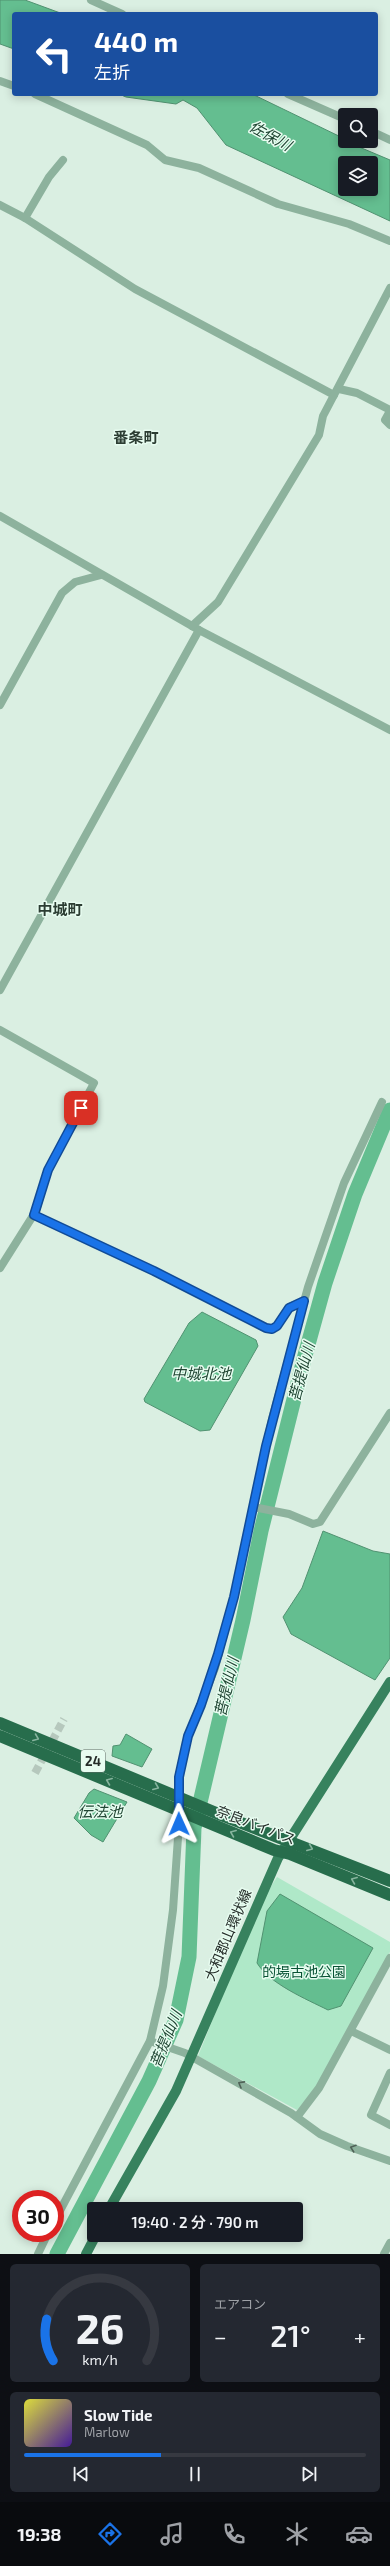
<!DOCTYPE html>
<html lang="ja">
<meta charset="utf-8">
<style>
body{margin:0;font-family:"Exo 2","Noto Sans JP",sans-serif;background:#242831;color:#f1f3f6;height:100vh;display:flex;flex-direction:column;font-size:15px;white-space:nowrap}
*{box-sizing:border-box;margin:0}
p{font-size:13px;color:#9ea1a6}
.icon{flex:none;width:22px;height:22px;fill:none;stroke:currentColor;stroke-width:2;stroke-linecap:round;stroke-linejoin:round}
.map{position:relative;height:2254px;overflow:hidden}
.details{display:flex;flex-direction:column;gap:10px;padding:10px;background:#0d0f14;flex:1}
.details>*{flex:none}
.top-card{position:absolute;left:12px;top:12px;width:366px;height:84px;border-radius:4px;box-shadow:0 2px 10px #0003;background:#1a4fa0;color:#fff;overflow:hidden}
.controls{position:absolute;left:338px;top:108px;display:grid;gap:8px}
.controls a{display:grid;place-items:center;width:40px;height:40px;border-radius:4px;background:#171b24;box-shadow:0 2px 10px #0003;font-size:20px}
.speed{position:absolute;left:12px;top:2190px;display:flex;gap:8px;font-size:20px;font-weight:700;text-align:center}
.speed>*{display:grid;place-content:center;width:52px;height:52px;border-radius:50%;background:#171b24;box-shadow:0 2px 10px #0003;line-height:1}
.speed .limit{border:6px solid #d22;background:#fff;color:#111}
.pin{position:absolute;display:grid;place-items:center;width:34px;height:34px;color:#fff;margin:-17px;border-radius:8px;box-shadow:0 2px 6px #0006}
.me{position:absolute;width:44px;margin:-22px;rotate:359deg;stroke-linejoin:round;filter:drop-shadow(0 0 3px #0008)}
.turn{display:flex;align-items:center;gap:14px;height:84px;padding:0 16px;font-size:18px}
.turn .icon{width:52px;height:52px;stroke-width:2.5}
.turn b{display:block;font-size:28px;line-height:34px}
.big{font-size:30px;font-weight:600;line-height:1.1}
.details .tile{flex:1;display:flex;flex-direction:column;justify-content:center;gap:6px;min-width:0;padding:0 14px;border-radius:6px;background:#242831}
.details .dial{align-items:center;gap:0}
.dial svg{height:104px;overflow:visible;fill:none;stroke:#363941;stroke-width:7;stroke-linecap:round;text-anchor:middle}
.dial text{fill:#f1f3f6;stroke:none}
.song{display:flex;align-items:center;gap:12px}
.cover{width:48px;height:48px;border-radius:6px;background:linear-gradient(135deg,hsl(60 70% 55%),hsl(260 70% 35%))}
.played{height:4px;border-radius:2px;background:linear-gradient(90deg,#1a73e8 40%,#363941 40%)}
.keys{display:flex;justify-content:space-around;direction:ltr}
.heat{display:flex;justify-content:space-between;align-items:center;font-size:22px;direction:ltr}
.details .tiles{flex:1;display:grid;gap:10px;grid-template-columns:1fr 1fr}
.tile:last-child{grid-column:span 2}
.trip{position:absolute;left:87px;top:2202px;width:216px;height:40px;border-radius:4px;background:#171b24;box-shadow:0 2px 10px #0003;font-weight:600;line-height:40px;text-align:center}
.menu{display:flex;height:64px;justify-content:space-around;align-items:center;background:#090b0e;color:#9ea1a6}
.menu .icon{width:28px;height:28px}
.menu .selected{color:#1a73e8}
.menu b{font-size:18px;color:#f1f3f6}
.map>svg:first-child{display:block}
.green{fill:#afe8c8}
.water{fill:#64be90;stroke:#519271;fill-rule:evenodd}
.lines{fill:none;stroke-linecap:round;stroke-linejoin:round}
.river{stroke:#64be90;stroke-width:15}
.minor-tunnel{stroke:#b6c8bd;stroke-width:8;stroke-dasharray:8 4;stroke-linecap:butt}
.minor{stroke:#8db29d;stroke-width:8}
.major{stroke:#37825e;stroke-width:10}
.highway{stroke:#276d4c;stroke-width:12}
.oneway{stroke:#87b49e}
.oneway2{stroke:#4f6257}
.route-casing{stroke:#114b97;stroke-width:10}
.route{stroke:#1a73e8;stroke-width:7}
.labels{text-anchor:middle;stroke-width:3;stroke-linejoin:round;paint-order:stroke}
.shield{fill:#e7fcf0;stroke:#5f6b65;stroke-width:1}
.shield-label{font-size:13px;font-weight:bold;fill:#252d29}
.street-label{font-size:14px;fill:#252d29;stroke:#e7fcf0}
.park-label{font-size:14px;fill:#095335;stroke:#e7fcf0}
.water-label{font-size:15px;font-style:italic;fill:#204633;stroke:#e7fcf0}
.neighbourhood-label{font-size:15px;font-weight:bold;fill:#2c3d33;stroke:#e7fcf0}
</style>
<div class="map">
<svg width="390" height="2254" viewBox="0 0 390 2254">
<rect width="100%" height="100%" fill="#daefe2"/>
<path class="green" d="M 277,1877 L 390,1942 L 390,1952 L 382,1967 L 316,2088 L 297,2110 L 198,2056 L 260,1903 Z"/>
<g class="water">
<path d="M 0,0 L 25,0 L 63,14 L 14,14 L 14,49 L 0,44 Z"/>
<path d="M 119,94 L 252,94 L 345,139 L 345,141 L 390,160 L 390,221 L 226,145 L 197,108 L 183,100 L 176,104 L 126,97 ZM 345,163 L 371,163 L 371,189 L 345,189 Z"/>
<path d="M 202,1312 L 256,1340 L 258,1346 L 210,1430 L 200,1431 L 145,1402 L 144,1399 L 189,1323 Z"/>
<path d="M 323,1531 L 373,1551 L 390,1554 L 390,1658 L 375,1680 L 291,1634 L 283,1617 L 302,1588 Z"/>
<path d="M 126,1734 L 152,1749 L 142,1767 L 112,1756 L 113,1746 L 120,1745 Z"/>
<path d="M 94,1789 L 127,1802 L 103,1842 L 91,1835 L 74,1818 L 89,1793 Z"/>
<path d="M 280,1894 L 373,1948 L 341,2006 L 328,2010 C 306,1999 270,1984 257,1963 L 267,1911 Z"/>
</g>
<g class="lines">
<path class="river" d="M 57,2254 L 149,2081 L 176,2020 L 189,1957 L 194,1828 L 243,1620 L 261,1531 L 304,1359 L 325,1283 L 355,1194 L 390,1110"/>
<path class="minor-tunnel" d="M 35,1773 L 64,1719"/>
<g class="minor">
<path d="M 91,0 L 122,14"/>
<path d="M 0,81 L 14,86"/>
<path d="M 35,94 L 147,145 L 165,160 L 199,168 L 278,204 L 349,224 L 390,241"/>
<path d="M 288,94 L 345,119"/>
<path d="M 371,131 L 390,140"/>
<path d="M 0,205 L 25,218 L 135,289 L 334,395"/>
<path d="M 25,218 L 49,177 L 63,160"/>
<path d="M 339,389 L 357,393 L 390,410"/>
<path d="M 390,411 L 385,420 L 390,425"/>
<path d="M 0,516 L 199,630 L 390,730"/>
<path d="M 192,626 L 218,602 L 319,435 L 323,416 L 390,288"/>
<path d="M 0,705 L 62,593 L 75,582 L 101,575"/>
<path d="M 0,990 L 199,630"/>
<path d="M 0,1030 L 94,1083 L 48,1170 L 36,1211 L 0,1268"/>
<path d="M 34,1215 L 154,1271 L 266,1328 L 272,1329 L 277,1326 L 289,1307 L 304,1301"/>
<path d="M 253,1507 L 289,1514 L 313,1524 L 320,1522 L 390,1413"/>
<path d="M 351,2031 L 390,2050"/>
<path d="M 150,2041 L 185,2053 L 291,2113 L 320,2134 L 347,2146 L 390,2161"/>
<path d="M 390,2073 L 371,2115 L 390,2125"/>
<path d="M 297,2117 L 319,2088 L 390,1958"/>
<path d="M 55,2220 L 150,2041 L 163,1986 L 173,1910 L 179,1823 L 179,1777 L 188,1736 L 215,1668 L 234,1597 L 272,1419 L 308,1287 L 344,1183 L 382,1102"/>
<path d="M 38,2254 L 48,2233"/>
<path d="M 384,2254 L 390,2243"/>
</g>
<g class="major">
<path d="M 109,2209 L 176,2091 L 278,1858 L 390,1682"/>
<path d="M 86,2254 L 96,2235"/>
</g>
<g class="highway">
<path d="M 0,1723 L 221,1815 L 390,1881"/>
<path d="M 0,1736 L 274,1850 L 290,1854 L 390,1895"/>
</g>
</g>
<defs><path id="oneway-chevron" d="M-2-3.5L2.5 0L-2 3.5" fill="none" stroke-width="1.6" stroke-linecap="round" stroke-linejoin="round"/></defs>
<g class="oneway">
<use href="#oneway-chevron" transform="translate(36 1738) rotate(22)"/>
<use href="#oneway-chevron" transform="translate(109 1781) rotate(-158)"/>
<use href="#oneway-chevron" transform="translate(156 1787) rotate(22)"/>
<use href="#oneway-chevron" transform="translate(233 1833) rotate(-158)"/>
<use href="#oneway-chevron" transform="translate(310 1848) rotate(22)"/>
<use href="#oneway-chevron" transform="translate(354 1880) rotate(-158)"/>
</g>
<g class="oneway2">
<use href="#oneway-chevron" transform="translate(241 2084) rotate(-151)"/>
<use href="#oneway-chevron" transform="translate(353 2148) rotate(-161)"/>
</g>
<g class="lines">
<g class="route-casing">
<path id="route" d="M 81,1108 L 48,1170 L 34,1215 L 154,1271 L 266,1328 L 272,1329 L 277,1326 L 289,1308 L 304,1301 L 266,1446 L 234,1597 L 218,1654 L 201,1705 L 188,1736 L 179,1777 L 179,1824"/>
</g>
<use href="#route" class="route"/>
</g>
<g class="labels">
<rect class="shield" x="81" y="1750" width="24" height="22" rx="3"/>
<g class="shield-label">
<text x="93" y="1766">24</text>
</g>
<g class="street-label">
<text transform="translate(256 1825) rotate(21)" y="5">奈良バイパス</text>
<text transform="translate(228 1935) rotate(-67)" y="5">大和郡山環状線</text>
</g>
<g class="park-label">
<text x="304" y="1977">的場古池公園</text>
</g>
<g class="water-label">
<text transform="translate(270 136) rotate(29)" y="5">佐保川</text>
<text transform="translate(302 1372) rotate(-75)" y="5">菩提仙川</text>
<text x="201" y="1379">中城北池</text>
<text transform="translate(227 1687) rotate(-77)" y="5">菩提仙川</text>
<text x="100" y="1817">伝法池</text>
<text transform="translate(166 2039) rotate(-68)" y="5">菩提仙川</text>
</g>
<g class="neighbourhood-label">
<text x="136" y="443">番条町</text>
<text x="60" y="915">中城町</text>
</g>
</g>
</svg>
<div class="controls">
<a><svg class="icon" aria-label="search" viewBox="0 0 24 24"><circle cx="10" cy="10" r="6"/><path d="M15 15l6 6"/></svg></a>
<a><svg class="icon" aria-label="layers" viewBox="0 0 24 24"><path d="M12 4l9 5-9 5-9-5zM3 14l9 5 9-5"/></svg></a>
</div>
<div class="speed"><div class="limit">30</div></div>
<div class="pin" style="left:81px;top:1108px;background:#d93025"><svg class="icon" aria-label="arrive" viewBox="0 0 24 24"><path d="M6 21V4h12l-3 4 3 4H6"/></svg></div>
<svg class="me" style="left:179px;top:1824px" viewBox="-20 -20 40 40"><path d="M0-17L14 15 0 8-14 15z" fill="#1a73e8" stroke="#fff" stroke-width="4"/></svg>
<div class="trip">19:40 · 2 分 · 790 m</div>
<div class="top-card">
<div class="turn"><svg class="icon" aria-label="left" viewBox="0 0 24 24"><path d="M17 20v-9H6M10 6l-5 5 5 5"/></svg><div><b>440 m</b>左折</div></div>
</div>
</div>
<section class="details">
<div class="tiles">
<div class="tile dial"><svg viewBox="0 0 100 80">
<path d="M14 69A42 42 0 1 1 86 69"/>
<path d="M14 69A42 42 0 0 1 9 37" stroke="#1a73e8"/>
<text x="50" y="56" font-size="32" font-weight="700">26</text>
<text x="50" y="72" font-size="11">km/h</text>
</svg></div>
<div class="tile"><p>エアコン</p>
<div class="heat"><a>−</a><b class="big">21°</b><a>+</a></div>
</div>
<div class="tile">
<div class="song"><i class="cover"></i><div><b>Slow Tide</b><p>Marlow</p></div></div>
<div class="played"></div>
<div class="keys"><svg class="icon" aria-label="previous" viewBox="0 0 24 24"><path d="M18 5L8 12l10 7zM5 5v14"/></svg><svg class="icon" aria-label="pause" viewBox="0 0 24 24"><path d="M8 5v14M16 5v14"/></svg><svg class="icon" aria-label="next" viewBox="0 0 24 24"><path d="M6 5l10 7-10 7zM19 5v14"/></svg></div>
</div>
</div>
</section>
<nav class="menu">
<b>19:38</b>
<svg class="icon selected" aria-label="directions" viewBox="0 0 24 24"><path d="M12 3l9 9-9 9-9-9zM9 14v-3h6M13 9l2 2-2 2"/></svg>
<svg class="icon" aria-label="music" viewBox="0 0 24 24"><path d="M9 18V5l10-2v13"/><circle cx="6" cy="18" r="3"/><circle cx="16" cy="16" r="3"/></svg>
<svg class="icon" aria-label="phone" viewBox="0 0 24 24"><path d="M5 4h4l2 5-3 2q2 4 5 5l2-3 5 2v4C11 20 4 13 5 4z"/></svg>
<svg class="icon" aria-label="climate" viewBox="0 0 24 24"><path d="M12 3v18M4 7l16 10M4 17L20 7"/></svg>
<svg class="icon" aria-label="car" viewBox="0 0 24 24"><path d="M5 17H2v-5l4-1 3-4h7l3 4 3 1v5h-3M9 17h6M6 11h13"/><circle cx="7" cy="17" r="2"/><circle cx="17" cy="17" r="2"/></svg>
</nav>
